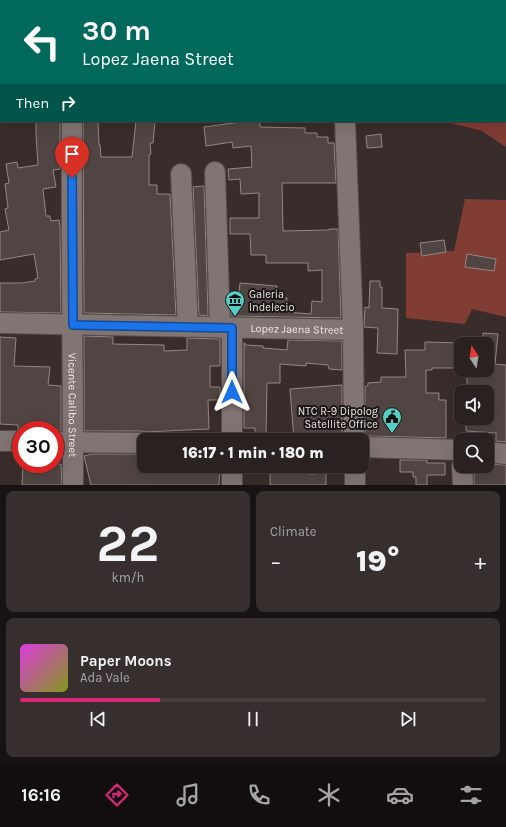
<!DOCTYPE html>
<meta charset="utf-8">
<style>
body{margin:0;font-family:Karla,sans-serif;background:#362f2d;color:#f1f3f6;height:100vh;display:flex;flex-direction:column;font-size:15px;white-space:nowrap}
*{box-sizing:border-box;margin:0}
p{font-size:13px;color:#a5a4a5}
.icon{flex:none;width:22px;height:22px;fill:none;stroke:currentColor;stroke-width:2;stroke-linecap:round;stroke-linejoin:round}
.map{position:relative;height:485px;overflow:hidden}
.panel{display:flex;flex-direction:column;gap:6px;padding:6px;background:#171312;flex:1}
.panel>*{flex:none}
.guide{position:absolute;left:0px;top:0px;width:506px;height:122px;box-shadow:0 4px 16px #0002,0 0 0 1px #463f3e;background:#00695c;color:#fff;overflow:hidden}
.needle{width:26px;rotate:348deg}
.buttons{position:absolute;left:454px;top:337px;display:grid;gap:8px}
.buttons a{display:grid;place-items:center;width:40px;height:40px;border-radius:8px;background:#2a2220;box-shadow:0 4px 16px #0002,0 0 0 1px #463f3e;font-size:20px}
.speed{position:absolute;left:12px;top:421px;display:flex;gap:8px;font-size:20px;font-weight:700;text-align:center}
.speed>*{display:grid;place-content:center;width:52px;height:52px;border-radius:50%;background:#2a2220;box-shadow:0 4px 16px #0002,0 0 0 1px #463f3e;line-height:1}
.speed .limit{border:6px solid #d22;background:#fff;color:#111}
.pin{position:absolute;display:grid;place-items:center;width:34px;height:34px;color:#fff;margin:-41px -17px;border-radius:50% 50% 50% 0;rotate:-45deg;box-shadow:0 0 4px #0007}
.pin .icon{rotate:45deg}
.me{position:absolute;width:44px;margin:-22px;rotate:0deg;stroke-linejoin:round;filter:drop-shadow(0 0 3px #0008)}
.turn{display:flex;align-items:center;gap:14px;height:84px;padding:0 16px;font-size:18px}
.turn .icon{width:52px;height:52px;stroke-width:2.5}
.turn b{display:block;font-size:28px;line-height:34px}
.then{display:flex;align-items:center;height:38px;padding:0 16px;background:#0003;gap:8px;font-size:15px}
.big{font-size:30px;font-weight:800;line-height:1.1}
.panel .widget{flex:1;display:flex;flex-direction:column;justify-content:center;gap:6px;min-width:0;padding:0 14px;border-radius:8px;background:#362f2d}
.panel .dial{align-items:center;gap:0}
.dial b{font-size:52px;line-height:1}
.song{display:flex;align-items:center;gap:12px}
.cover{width:48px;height:48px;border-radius:6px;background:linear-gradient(135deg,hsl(300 70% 55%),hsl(70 70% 35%))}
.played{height:4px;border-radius:2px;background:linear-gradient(90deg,#db2777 30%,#463f3e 30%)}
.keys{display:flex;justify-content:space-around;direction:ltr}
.heat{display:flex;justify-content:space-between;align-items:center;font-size:22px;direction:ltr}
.panel .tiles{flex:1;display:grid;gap:6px;grid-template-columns:1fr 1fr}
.widget:last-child{grid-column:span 2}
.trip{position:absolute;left:137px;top:433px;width:232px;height:40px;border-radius:8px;background:#2a2220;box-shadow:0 4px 16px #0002,0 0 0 1px #463f3e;font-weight:800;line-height:40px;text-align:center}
.dock{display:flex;height:64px;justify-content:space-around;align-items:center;background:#110e0d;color:#a5a4a5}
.dock .icon{width:28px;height:28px}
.dock .selected{color:#db2777}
.dock b{font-size:18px;color:#f1f3f6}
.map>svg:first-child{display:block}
.green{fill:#813c33}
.building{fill:#504543;stroke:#948785}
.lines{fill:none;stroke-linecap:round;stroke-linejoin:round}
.minor-casing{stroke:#554c4b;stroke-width:22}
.minor{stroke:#817573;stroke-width:20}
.route-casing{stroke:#114b97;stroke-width:10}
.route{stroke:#1a73e8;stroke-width:7}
.labels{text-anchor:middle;stroke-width:4;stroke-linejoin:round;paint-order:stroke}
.poi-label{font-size:11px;fill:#efe8e6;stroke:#1b1716;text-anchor:start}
.street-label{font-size:11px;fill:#efe8e6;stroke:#1b1716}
</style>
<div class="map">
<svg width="506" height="485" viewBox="0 0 506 485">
<rect width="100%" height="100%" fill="#382d2b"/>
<g class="green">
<path d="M 357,0 L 506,0 L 506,147 L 482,131 L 442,121 L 505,121 L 505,1 Z"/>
<path d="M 465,199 L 506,200 L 506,317 L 472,309 L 465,324 L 406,318 L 406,253 L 454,251 Z"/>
</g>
<g class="building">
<path d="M 36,121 L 60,121 L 60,169 L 53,170 L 56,187 L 43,189 L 46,216 L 50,216 L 51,221 L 59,220 L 60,227 L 61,313 L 0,312 L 0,283 L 22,283 L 35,281 L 35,279 L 38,278 L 34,254 L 0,260 L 0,232 L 9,230 L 5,209 L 8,208 L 5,184 L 9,183 L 6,164 L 17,162 L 18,168 L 38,165 L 36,135 Z"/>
<path d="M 83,121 L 98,121 L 99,145 L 100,145 L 101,157 L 132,157 L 136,121 L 155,122 L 153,143 L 150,143 L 151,154 L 149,155 L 149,185 L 157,185 L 157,194 L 170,194 L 176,315 L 84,313 Z"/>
<path d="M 241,121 L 260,121 L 260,127 L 305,128 L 305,133 L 317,133 L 317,137 L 328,137 L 328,143 L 334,143 L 336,183 L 282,183 L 283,231 L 329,230 L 329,229 L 338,229 L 341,318 L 231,316 L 231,302 L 238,302 L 240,283 L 277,286 L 276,297 L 287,298 L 286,312 L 311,314 L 312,301 L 322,302 L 322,270 L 308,271 L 308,263 L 266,263 L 266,255 L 251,255 L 250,234 L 230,234 L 230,218 L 259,218 L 259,193 L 241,194 L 240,179 L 229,180 L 228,169 L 252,167 L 251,146 L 233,148 L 232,142 L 206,146 L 204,127 L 241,122 Z"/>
<path d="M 381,134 L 382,147 L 367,148 L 366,136 Z"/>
<path d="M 204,186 L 208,312 L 208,316 L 199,315 L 193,187 Z"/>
<path d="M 444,240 L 446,252 L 422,256 L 420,243 Z"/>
<path d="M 467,254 L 496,259 L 494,271 L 465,267 Z"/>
<path d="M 370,281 L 380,281 L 380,287 L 382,287 L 382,308 L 398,309 L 397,354 L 377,353 L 378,328 L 364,327 L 365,307 L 369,308 Z"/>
<path d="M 483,333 L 498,334 L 495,364 L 506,365 L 506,442 L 496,441 L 496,433 L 466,431 L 466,418 L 487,418 L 487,392 L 467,392 L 467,370 L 487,370 L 487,344 L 483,344 Z"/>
<path d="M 84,336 L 113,337 L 113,344 L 164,345 L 164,351 L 187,350 L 187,338 L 220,339 L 220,365 L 219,366 L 210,366 L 210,387 L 220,387 L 220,400 L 208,400 L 209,429 L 145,432 L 142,431 L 84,431 Z"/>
<path d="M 0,337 L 16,338 L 14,366 L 50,367 L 48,385 L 61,386 L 61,431 L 18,430 L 18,425 L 0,424 Z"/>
<path d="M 288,340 L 342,341 L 342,370 L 329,369 L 328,365 L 306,363 L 306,366 L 280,364 L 280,383 L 267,383 L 266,435 L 255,435 L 255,428 L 244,428 L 244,343 L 245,343 L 245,345 L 263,346 L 263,348 L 287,350 Z"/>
<path d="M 425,342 L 461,343 L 461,368 L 432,368 L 432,370 L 426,370 L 426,393 L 439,393 L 439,400 L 446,400 L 446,438 L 365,436 L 365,387 L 368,385 L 368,383 L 381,382 L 381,377 L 406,377 L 405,350 L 425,350 Z"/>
<path d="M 342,385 L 342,434 L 313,438 L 313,440 L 294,440 L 290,389 Z"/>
<path d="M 92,454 L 144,454 L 144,466 L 220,466 L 219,485 L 91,485 L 84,456 Z"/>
<path d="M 400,460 L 427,460 L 427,463 L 445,463 L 445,475 L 427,475 L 427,485 L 416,485 L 416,477 L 413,477 L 413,472 L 400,472 Z"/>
<path d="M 23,464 L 61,464 L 62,485 L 22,485 Z"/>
<path d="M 487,464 L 506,465 L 506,485 L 474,485 L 474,466 L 487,466 Z"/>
<path d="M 270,466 L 310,466 L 310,474 L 326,473 L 326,485 L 270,485 Z"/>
</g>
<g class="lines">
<g class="minor-casing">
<g id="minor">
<path d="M 96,0 L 122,0"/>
<path d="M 345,1 L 345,0"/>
<path id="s1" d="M 72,121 C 71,242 73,364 73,485"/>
<path d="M 345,121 L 353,330 L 354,440"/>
<path d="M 215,172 L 220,328"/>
<path d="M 181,174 L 188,327"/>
<path id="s2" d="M 0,323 L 353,330"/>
<path d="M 232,328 L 232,440"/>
<path d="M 0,441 L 21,441"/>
<path d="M 55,442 L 144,443"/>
<path d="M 362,447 L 461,450"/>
<path d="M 487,452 L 506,454"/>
<path d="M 232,466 L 232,485"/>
<path d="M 355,466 L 355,485"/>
<path d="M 462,466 L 463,485"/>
</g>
</g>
<use href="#minor" class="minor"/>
</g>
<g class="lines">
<g class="route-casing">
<path id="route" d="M 72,178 L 73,325 L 232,328 L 232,392"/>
</g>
<use href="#route" class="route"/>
</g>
<defs>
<g id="museum-pin" transform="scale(1)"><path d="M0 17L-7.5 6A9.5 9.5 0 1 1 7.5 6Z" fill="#55cec6" stroke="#1b1716"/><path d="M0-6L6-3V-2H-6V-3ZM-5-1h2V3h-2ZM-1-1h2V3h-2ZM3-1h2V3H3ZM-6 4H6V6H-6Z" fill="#111"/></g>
<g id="civic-pin" transform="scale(1)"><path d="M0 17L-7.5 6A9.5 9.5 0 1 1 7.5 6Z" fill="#55cec6" stroke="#1b1716"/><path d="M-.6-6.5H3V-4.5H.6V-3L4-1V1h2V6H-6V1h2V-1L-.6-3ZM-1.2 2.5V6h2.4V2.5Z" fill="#111"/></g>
</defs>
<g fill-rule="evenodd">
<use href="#museum-pin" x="235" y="300"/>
<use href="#civic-pin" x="392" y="417"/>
</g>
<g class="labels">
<g class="poi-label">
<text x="249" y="298">Galeria<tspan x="249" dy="13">Indelecio</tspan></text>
<text x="378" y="415" text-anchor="end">NTC R-9 Dipolog<tspan x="378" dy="13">Satellite Office</tspan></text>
</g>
<g class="street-label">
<text dy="4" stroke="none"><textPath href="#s2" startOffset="297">Lopez Jaena Street</textPath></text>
<text dy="4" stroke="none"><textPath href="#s1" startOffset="284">Vicente Calibo Street</textPath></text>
</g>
</g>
</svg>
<div class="buttons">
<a><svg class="needle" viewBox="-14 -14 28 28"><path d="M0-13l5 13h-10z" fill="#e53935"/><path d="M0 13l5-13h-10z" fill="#a5a4a5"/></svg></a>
<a><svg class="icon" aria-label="sound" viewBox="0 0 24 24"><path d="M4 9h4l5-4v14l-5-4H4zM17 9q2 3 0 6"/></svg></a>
<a><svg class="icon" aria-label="search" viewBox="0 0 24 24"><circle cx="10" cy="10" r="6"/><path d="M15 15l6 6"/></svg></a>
</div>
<div class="speed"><div class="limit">30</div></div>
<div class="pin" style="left:72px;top:178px;background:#d93025"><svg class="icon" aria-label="arrive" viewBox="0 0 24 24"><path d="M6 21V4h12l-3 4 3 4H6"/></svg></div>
<svg class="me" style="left:232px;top:392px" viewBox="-20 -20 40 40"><path d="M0-17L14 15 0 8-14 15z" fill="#1a73e8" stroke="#fff" stroke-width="4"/></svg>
<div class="trip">16:17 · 1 min · 180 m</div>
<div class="guide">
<div class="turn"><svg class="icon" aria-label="left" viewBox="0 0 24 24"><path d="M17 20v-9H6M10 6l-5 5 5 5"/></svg><div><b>30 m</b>Lopez Jaena Street</div></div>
<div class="then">Then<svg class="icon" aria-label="right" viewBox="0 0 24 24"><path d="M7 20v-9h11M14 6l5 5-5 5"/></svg></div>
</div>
</div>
<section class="panel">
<div class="tiles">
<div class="widget dial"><b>22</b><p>km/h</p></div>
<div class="widget"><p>Climate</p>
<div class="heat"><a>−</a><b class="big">19°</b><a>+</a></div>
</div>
<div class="widget">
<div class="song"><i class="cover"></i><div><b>Paper Moons</b><p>Ada Vale</p></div></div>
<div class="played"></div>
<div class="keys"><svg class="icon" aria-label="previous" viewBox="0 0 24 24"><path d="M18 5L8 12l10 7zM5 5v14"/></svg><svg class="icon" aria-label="pause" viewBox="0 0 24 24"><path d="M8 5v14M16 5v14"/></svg><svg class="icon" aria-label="next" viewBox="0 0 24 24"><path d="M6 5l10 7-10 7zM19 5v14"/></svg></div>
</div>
</div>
</section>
<nav class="dock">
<b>16:16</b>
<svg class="icon selected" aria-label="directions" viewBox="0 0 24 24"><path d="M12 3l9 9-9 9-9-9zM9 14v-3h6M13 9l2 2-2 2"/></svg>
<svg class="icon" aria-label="music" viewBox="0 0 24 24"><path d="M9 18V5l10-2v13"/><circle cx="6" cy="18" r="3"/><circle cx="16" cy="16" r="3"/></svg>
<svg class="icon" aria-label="phone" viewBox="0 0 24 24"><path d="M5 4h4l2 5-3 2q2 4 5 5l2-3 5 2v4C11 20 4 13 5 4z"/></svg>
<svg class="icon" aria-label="climate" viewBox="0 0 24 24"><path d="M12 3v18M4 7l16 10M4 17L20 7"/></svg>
<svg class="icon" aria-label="car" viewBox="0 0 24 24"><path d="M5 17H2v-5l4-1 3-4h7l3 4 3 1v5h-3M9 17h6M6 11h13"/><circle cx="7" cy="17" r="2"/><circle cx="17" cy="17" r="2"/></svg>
<svg class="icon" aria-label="filters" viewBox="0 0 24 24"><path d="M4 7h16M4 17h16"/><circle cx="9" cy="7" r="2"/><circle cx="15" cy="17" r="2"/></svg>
</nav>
